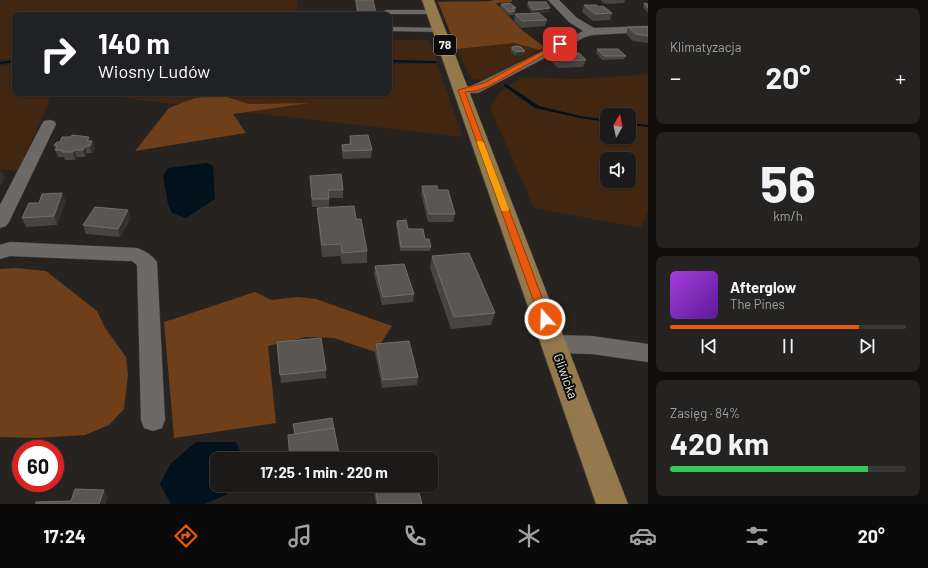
<!DOCTYPE html>
<html lang="pl">
<meta charset="utf-8">
<style>
body{margin:0;font-family:Barlow,sans-serif;background:#252321;color:#f1f3f6;height:100vh;display:flex;flex-direction:column;font-size:15px;white-space:nowrap}
*{box-sizing:border-box;margin:0}
p{font-size:13px;color:#a0a1a2}
.icon{flex:none;width:22px;height:22px;fill:none;stroke:currentColor;stroke-width:2;stroke-linecap:round;stroke-linejoin:round}
.map{position:relative;flex:1;overflow:hidden}
.sheet{display:flex;flex-direction:column;gap:8px;padding:8px;background:#0f0e0d;width:280px}
.sheet>*{flex:none}
.hud{position:absolute;left:12px;top:12px;width:380px;height:84px;border-radius:8px;box-shadow:0 1px 3px #0004,0 0 0 1px #3a3837;background:#202124;color:#fff;overflow:hidden}
.needle{width:26px;rotate:9deg}
.buttons{position:absolute;left:600px;top:108px;display:grid;gap:8px}
.buttons a{display:grid;place-items:center;width:36px;height:36px;border-radius:8px;background:#1c1a18;box-shadow:0 1px 3px #0004,0 0 0 1px #3a3837;font-size:20px}
.speed{position:absolute;left:12px;top:440px;display:flex;gap:8px;font-size:20px;font-weight:700;text-align:center}
.speed>*{display:grid;place-content:center;width:52px;height:52px;border-radius:50%;background:#1c1a18;box-shadow:0 1px 3px #0004,0 0 0 1px #3a3837;line-height:1}
.speed .limit{border:6px solid #d22;background:#fff;color:#111}
.pin{position:absolute;display:grid;place-items:center;width:34px;height:34px;color:#fff;margin:-17px;border-radius:8px;box-shadow:0 2px 6px #0006}
.me{position:absolute;width:44px;margin:-22px;rotate:340deg;stroke-linejoin:round;filter:drop-shadow(0 0 3px #0008)}
.turn{display:flex;align-items:center;gap:14px;height:84px;padding:0 20px;font-size:18px}
.turn .icon{width:52px;height:52px;stroke-width:2.5}
.turn b{display:block;font-size:28px;line-height:34px}
.big{font-size:30px;font-weight:700;line-height:1.1}
.sheet .widget{flex:1;display:flex;flex-direction:column;justify-content:center;gap:6px;min-width:0;padding:0 14px;border-radius:8px;background:#252321}
.sheet .dial{align-items:center;gap:0}
.dial b{font-size:52px;line-height:1}
.song{display:flex;align-items:center;gap:12px}
.cover{width:48px;height:48px;border-radius:6px;background:linear-gradient(135deg,hsl(280 70% 55%),hsl(270 70% 35%))}
.played{height:4px;border-radius:2px;background:linear-gradient(90deg,#ea580c 80%,#3a3837 80%)}
.keys{display:flex;justify-content:space-around;direction:ltr}
.heat{display:flex;justify-content:space-between;align-items:center;font-size:22px;direction:ltr}
.charge{height:6px;border-radius:3px;background:linear-gradient(90deg,#34c759 84%,#3a3837 0)}
.trip{position:absolute;left:210px;top:452px;width:228px;height:40px;border-radius:8px;background:#1c1a18;box-shadow:0 1px 3px #0004,0 0 0 1px #3a3837;font-weight:700;line-height:40px;text-align:center}
.menu{display:flex;height:64px;justify-content:space-around;align-items:center;background:#0b0a0a;color:#a0a1a2}
.menu .icon{width:28px;height:28px}
.menu .selected{color:#ea580c}
.menu b{font-size:18px;color:#f1f3f6}
main{display:flex;flex:1;min-height:0}
.map>svg:first-child{display:block}
.green{fill:#412611;fill-rule:evenodd}
.forest{fill:#6e3f19}
.water{fill:#01121c}
.lines{fill:none;stroke-linecap:round;stroke-linejoin:round}
.stream{fill:#01121c;fill-rule:evenodd}
.lane-casing{stroke:#403d3b;stroke-width:1}
.street-casing{stroke:#403d3b;stroke-width:1}
.primary-casing{stroke:#403d3b;stroke-width:1}
.lane{fill:#6d6967;fill-rule:evenodd}
.street{fill:#6d6967;fill-rule:evenodd}
.primary{fill:#94794d;fill-rule:evenodd}
.wall{fill:#474542}
.shaded-wall{fill:#33302d}
.building{fill:#595654;stroke:#706e6b}
.route{fill:#ea580c;stroke:#983908}
.slow{fill:#f59e0b}
.labels{text-anchor:middle;stroke-width:4;stroke-linejoin:round;paint-order:stroke}
.shield{fill:#0e0c0b;stroke:#aaa8a6;stroke-width:1}
.shield-label{font-size:12px;font-weight:bold;fill:#edebe9}
.street-label{font-size:13px;fill:#edebe9;stroke:#0e0c0b}
</style>
<main>
<div class="map">
<svg width="648" height="504" viewBox="0 0 648 504">
<rect width="100%" height="100%" fill="#262320"/>
<g class="green">
<path d="M 4,0 L 298,0 L 295,15 L 15,15 L 15,58 L 0,60 L 0,1 Z"/>
<path d="M 389,40 L 428,40 L 438,61 L 389,60 Z"/>
<path d="M 514,43 L 539,50 L 493,77 L 481,81 L 479,79 L 473,79 L 468,73 L 457,49 Z"/>
<path d="M 15,64 L 15,93 L 53,93 L 19,170 L 0,170 L 0,66 Z"/>
<path d="M 389,64 L 437,64 L 463,137 L 138,100 L 94,93 L 389,93 Z"/>
<path d="M 648,74 L 648,212 L 641,228 L 534,208 L 490,108 L 501,91 L 522,77 L 578,79 ZM 607,115 L 629,115 L 629,137 L 607,137 ZM 607,159 L 629,159 L 629,181 L 607,181 Z"/>
</g>
<g class="forest">
<path d="M 492,0 L 512,0 L 512,2 L 496,3 L 523,31 L 546,48 L 539,50 L 514,43 L 457,49 L 438,2 C 457,1 474,2 492,1 Z"/>
<path d="M 221,95 L 249,104 L 309,103 L 233,114 L 246,133 L 135,151 L 169,108 L 195,98 Z"/>
<path d="M 16,268 L 46,271 L 97,311 L 105,328 L 126,357 L 128,374 L 124,409 L 109,425 L 85,435 L 36,438 L 0,437 L 0,269 Z"/>
<path d="M 255,292 L 271,300 L 298,297 L 316,299 L 392,326 L 375,352 L 334,338 L 306,337 L 268,346 L 276,423 L 174,438 L 164,322 Z"/>
</g>
<g class="water">
<path d="M 207,163 L 213,166 L 215,199 L 186,218 L 172,213 L 168,204 L 163,176 L 168,168 Z"/>
<path d="M 196,442 L 236,442 L 240,451 L 238,459 L 217,459 L 217,485 L 229,485 L 226,495 L 204,504 L 171,504 L 160,484 L 171,463 Z"/>
</g>
<g class="lines">
<g class="stream">
<path d="M 15,60 L 15,62 L 0,64 L 0,62 Z"/>
<path d="M 389,60 L 435,61 L 437,62 L 435,63 L 389,62 Z"/>
<path d="M 504,84 L 506,84 L 539,106 L 580,116 L 607,120 L 607,122 L 580,118 L 535,108 L 504,86 Z"/>
<path d="M 629,123 L 648,125 L 648,127 L 629,125 Z"/>
</g>
<g class="lane-casing">
<g id="lane">
<path d="M 386,10 L 433,10 L 436,12 L 433,14 L 389,14 L 389,16 L 384,15 L 383,12 Z"/>
<path d="M 389,23 L 391,24 L 392,27 L 439,28 L 442,30 L 439,32 L 390,31 Z"/>
</g>
</g>
<g class="street-casing">
<g id="street">
<path d="M 548,0 L 559,0 L 577,18 L 594,28 L 648,26 L 648,32 L 592,35 L 585,37 L 478,93 L 456,93 L 454,90 L 456,87 L 471,86 L 482,81 L 583,31 L 569,22 Z"/>
<path d="M 49,120 L 54,121 L 56,124 L 9,222 L 6,226 L 0,228 L 0,205 L 42,124 L 44,121 Z"/>
<path d="M 10,242 L 137,248 C 145,251 152,255 157,262 L 165,420 L 162,428 L 153,431 L 144,428 L 141,420 L 137,265 L 132,261 L 127,261 L 10,256 L 0,259 L 0,245 Z"/>
<path d="M 554,335 L 592,336 L 648,344 L 648,362 L 592,354 L 554,353 L 546,350 L 543,344 L 546,338 Z"/>
</g>
</g>
<g class="primary-casing">
<path id="primary" d="M 422,0 L 434,0 L 628,504 L 596,504 Z"/>
</g>
<use href="#lane" class="lane"/>
<use href="#street" class="street"/>
<use href="#primary" class="primary"/>
</g>
<g class="wall">
<path d="M 355,0 L 373,0 L 376,15 L 357,15 Z"/>
<path d="M 601,0 L 625,0 L 624,3 L 605,4 L 601,1 Z"/>
<path d="M 528,2 L 549,12 L 536,13 L 547,20 L 545,26 L 521,28 L 514,21 L 515,14 L 532,13 L 527,6 Z"/>
<path d="M 644,3 L 648,4 L 648,13 L 643,7 Z"/>
<path d="M 501,4 L 516,8 L 514,15 L 508,15 L 500,7 Z"/>
<path d="M 584,5 L 599,7 L 612,13 L 610,20 L 593,21 L 582,12 Z"/>
<path d="M 628,27 L 648,27 L 648,43 L 633,41 L 626,34 Z"/>
<path d="M 512,47 L 525,51 L 524,55 L 516,56 L 511,52 Z"/>
<path d="M 597,49 L 626,56 L 624,59 L 602,60 L 596,53 Z"/>
<path d="M 553,54 L 586,60 L 583,67 L 558,68 L 551,61 Z"/>
<path d="M 350,136 L 372,150 L 371,158 L 343,159 L 342,153 L 342,145 L 349,144 Z"/>
<path d="M 89,137 L 91,141 L 92,141 L 95,149 L 92,153 L 87,153 L 85,157 L 77,157 L 75,160 L 65,160 L 64,157 L 58,157 L 55,150 L 56,148 L 54,145 L 60,142 Z"/>
<path d="M 310,176 L 343,190 L 343,198 L 329,198 L 329,207 L 312,207 Z"/>
<path d="M 422,186 L 438,190 L 455,214 L 453,222 L 428,222 L 421,194 Z"/>
<path d="M 66,201 L 57,225 L 26,227 L 22,218 Z"/>
<path d="M 317,208 L 356,219 L 367,251 L 367,263 L 342,264 L 340,256 L 322,257 L 318,220 Z"/>
<path d="M 131,218 L 120,237 L 86,234 L 83,225 Z"/>
<path d="M 397,221 L 408,229 L 425,239 L 431,247 L 430,251 L 400,251 L 396,225 Z"/>
<path d="M 432,256 L 495,313 L 491,325 L 451,329 L 430,268 Z"/>
<path d="M 375,266 L 414,294 L 413,302 L 382,305 L 374,274 Z"/>
<path d="M 277,342 L 326,370 L 326,378 L 281,383 Z"/>
<path d="M 376,344 L 418,377 L 417,385 L 382,388 L 375,352 Z"/>
<path d="M 373,485 L 417,485 L 422,504 L 376,504 Z"/>
</g>
<g class="shaded-wall">
<path d="M 550,8 L 549,12 L 532,13 L 533,10 Z"/>
<path d="M 525,51 L 524,55 L 516,56 L 517,52 Z"/>
<path d="M 89,137 L 91,143 L 92,141 L 95,149 L 92,153 L 87,141 Z"/>
<path d="M 85,146 L 87,153 L 85,157 L 83,150 Z"/>
<path d="M 74,150 L 77,157 L 75,160 L 73,152 Z"/>
<path d="M 1,170 L 5,178 L 0,187 L 0,172 Z"/>
<path d="M 62,193 L 66,201 L 57,225 L 54,216 Z"/>
<path d="M 128,210 L 131,218 L 120,237 L 118,229 Z"/>
<path d="M 104,490 L 108,497 L 106,504 L 99,504 Z"/>
</g>
<g class="building">
<path d="M 356,0 L 373,0 L 376,14 L 358,14 Z"/>
<path d="M 528,2 L 546,2 L 550,8 L 533,10 Z"/>
<path d="M 510,3 L 516,8 L 512,8 L 515,11 L 509,12 L 501,4 Z"/>
<path d="M 644,3 L 648,4 L 648,8 Z"/>
<path d="M 584,5 L 596,5 L 599,7 L 603,6 L 612,13 L 595,14 Z"/>
<path d="M 539,13 L 547,20 L 522,21 L 515,14 Z"/>
<path d="M 628,27 L 648,27 L 648,36 L 636,34 Z"/>
<path d="M 516,46 L 521,47 L 525,51 L 517,52 L 512,49 L 512,47 Z"/>
<path d="M 597,49 L 618,49 L 626,56 L 604,56 Z"/>
<path d="M 579,53 L 586,60 L 560,61 L 553,54 Z"/>
<path d="M 72,135 L 89,137 L 87,141 L 92,141 L 90,146 L 85,146 L 83,150 L 74,150 L 73,152 L 62,152 L 63,150 L 55,150 L 57,146 L 54,145 L 57,142 L 60,142 L 62,137 L 71,137 Z"/>
<path d="M 368,135 L 372,150 L 343,151 L 342,145 L 351,144 L 350,136 Z"/>
<path d="M 341,174 L 343,190 L 328,190 L 329,199 L 312,199 L 310,176 Z"/>
<path d="M 422,186 L 437,186 L 438,190 L 448,190 L 455,214 L 429,214 Z"/>
<path d="M 62,193 L 54,216 L 22,218 L 29,203 L 39,203 L 42,194 Z"/>
<path d="M 354,206 L 356,219 L 361,219 L 367,251 L 342,253 L 341,244 L 322,245 L 317,208 Z"/>
<path d="M 95,207 L 128,210 L 118,229 L 83,225 Z"/>
<path d="M 406,220 L 408,229 L 423,229 L 425,239 L 429,239 L 431,247 L 401,247 L 397,221 Z"/>
<path d="M 469,253 L 495,313 L 454,317 L 432,256 Z"/>
<path d="M 404,264 L 414,294 L 383,297 L 375,266 Z"/>
<path d="M 321,338 L 326,370 L 280,375 L 277,342 Z"/>
<path d="M 409,341 L 418,377 L 383,380 L 376,344 Z"/>
<path d="M 332,418 L 334,429 L 295,434 L 293,424 Z"/>
<path d="M 334,428 L 340,459 L 290,459 L 288,435 Z"/>
<path d="M 375,485 L 417,485 L 422,504 L 378,504 Z"/>
<path d="M 75,489 L 104,490 L 99,504 L 36,504 L 36,502 L 71,501 Z"/>
</g>
<path class="route" d="M 558,43 L 563,44 L 489,86 L 475,91 L 465,92 L 550,319 L 549,322 L 541,322 L 540,319 L 458,90 L 484,83 Z"/>
<path class="slow" d="M 478,141 L 481,141 L 484,143 L 509,209 L 508,211 L 502,211 L 501,209 L 477,143 Z"/>
<g class="labels">
<rect class="shield" x="434" y="35" width="22" height="20" rx="3"/>
<g class="shield-label">
<text x="445" y="49">78</text>
</g>
<g class="street-label">
<text transform="translate(566 376) rotate(70)" y="5">Gliwicka</text>
</g>
</g>
</svg>
<div class="buttons">
<a><svg class="needle" viewBox="-14 -14 28 28"><path d="M0-13l5 13h-10z" fill="#e53935"/><path d="M0 13l5-13h-10z" fill="#a0a1a2"/></svg></a>
<a><svg class="icon" aria-label="sound" viewBox="0 0 24 24"><path d="M4 9h4l5-4v14l-5-4H4zM17 9q2 3 0 6"/></svg></a>
</div>
<div class="speed"><div class="limit">60</div></div>
<div class="pin" style="left:560px;top:44px;background:#d93025"><svg class="icon" aria-label="arrive" viewBox="0 0 24 24"><path d="M6 21V4h12l-3 4 3 4H6"/></svg></div>
<svg class="me" style="left:545px;top:319px" viewBox="-20 -20 40 40"><circle r="17" fill="#ea580c" stroke="#fff" stroke-width="3"/><path d="M0-11L8 9 0 5-8 9z" fill="#fff"/></svg>
<div class="trip">17:25 · 1 min · 220 m</div>
<div class="hud">
<div class="turn"><svg class="icon" aria-label="right" viewBox="0 0 24 24"><path d="M7 20v-9h11M14 6l5 5-5 5"/></svg><div><b>140 m</b>Wiosny Ludów</div></div>
</div>
</div>
<section class="sheet">
<div class="widget"><p>Klimatyzacja</p>
<div class="heat"><a>−</a><b class="big">20°</b><a>+</a></div>
</div>
<div class="widget dial"><b>56</b><p>km/h</p></div>
<div class="widget">
<div class="song"><i class="cover"></i><div><b>Afterglow</b><p>The Pines</p></div></div>
<div class="played"></div>
<div class="keys"><svg class="icon" aria-label="previous" viewBox="0 0 24 24"><path d="M18 5L8 12l10 7zM5 5v14"/></svg><svg class="icon" aria-label="pause" viewBox="0 0 24 24"><path d="M8 5v14M16 5v14"/></svg><svg class="icon" aria-label="next" viewBox="0 0 24 24"><path d="M6 5l10 7-10 7zM19 5v14"/></svg></div>
</div>
<div class="widget"><p>Zasięg · 84%</p><b class="big">420 km</b><div class="charge"></div></div>
</section>
</main>
<nav class="menu">
<b>17:24</b>
<svg class="icon selected" aria-label="directions" viewBox="0 0 24 24"><path d="M12 3l9 9-9 9-9-9zM9 14v-3h6M13 9l2 2-2 2"/></svg>
<svg class="icon" aria-label="music" viewBox="0 0 24 24"><path d="M9 18V5l10-2v13"/><circle cx="6" cy="18" r="3"/><circle cx="16" cy="16" r="3"/></svg>
<svg class="icon" aria-label="phone" viewBox="0 0 24 24"><path d="M5 4h4l2 5-3 2q2 4 5 5l2-3 5 2v4C11 20 4 13 5 4z"/></svg>
<svg class="icon" aria-label="climate" viewBox="0 0 24 24"><path d="M12 3v18M4 7l16 10M4 17L20 7"/></svg>
<svg class="icon" aria-label="car" viewBox="0 0 24 24"><path d="M5 17H2v-5l4-1 3-4h7l3 4 3 1v5h-3M9 17h6M6 11h13"/><circle cx="7" cy="17" r="2"/><circle cx="17" cy="17" r="2"/></svg>
<svg class="icon" aria-label="filters" viewBox="0 0 24 24"><path d="M4 7h16M4 17h16"/><circle cx="9" cy="7" r="2"/><circle cx="15" cy="17" r="2"/></svg>
<b>20°</b>
</nav>
